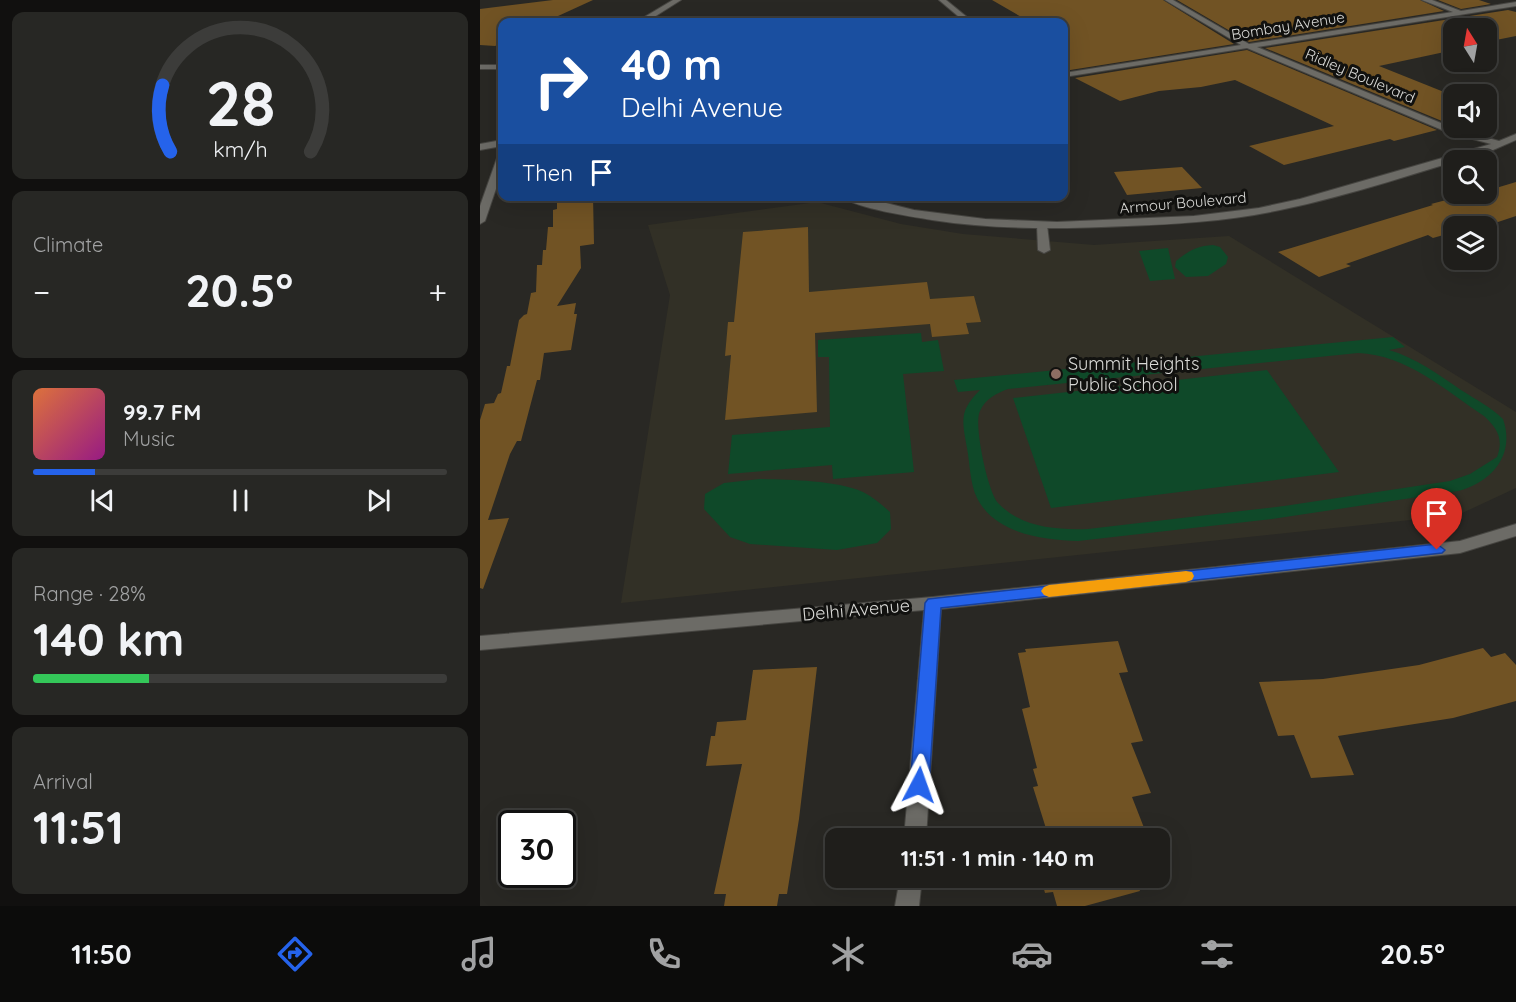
<!DOCTYPE html>
<meta charset="utf-8">
<style>
body{margin:0;font-family:Quicksand,sans-serif;background:#272724;color:#f1f3f6;height:100vh;display:flex;flex-direction:column;font-size:22px;white-space:nowrap}
*{box-sizing:border-box;margin:0}
p{font-size:20px;color:#a1a2a3}
.icon{flex:none;width:33px;height:33px;fill:none;stroke:currentColor;stroke-width:2;stroke-linecap:round;stroke-linejoin:round}
.map{position:relative;flex:1;overflow:hidden}
.panel{display:flex;flex-direction:column;gap:12px;padding:12px;background:#11100f;width:480px}
.panel>*{flex:none}
.top-card{position:absolute;left:18px;top:18px;width:570px;height:183px;border-radius:12px;box-shadow:0 6px 24px #0002,0 0 0 2px #3c3c3a;background:#1a4fa0;color:#fff;overflow:hidden}
.needle{width:39px;rotate:349deg}
.controls{position:absolute;left:963px;top:18px;display:grid;gap:12px}
.controls a{display:grid;place-items:center;width:54px;height:54px;border-radius:12px;background:#1f1e1b;box-shadow:0 6px 24px #0002,0 0 0 2px #3c3c3a;font-size:30px}
.speed{position:absolute;left:18px;top:810px;display:flex;gap:12px;font-size:30px;font-weight:700;text-align:center}
.speed>*{display:grid;place-content:center;width:78px;height:78px;border-radius:50%;background:#1f1e1b;box-shadow:0 6px 24px #0002,0 0 0 2px #3c3c3a;line-height:1}
.speed .limit{border:3px solid #111;border-radius:9px;background:#fff;color:#111}
.pin{position:absolute;display:grid;place-items:center;width:51px;height:51px;color:#fff;margin:-62px -26px;border-radius:50% 50% 50% 0;rotate:-45deg;box-shadow:0 0 6px #0007}
.pin .icon{rotate:45deg}
.me{position:absolute;width:66px;margin:-33px;rotate:4deg;stroke-linejoin:round;filter:drop-shadow(0 0 4px #0008)}
.turn{display:flex;align-items:center;gap:21px;height:126px;padding:0 24px;font-size:27px}
.turn .icon{width:78px;height:78px;stroke-width:2.5}
.turn b{display:block;font-size:42px;line-height:51px}
.then{display:flex;align-items:center;height:57px;padding:0 24px;background:#0003;gap:12px;font-size:22px}
.big{font-size:45px;font-weight:800;line-height:1.1}
.panel .card{flex:1;display:flex;flex-direction:column;justify-content:center;gap:9px;min-width:0;padding:0 21px;border-radius:12px;background:#272724}
.panel .dial{align-items:center;gap:0}
.dial svg{height:156px;overflow:visible;fill:none;stroke:#3c3c3a;stroke-width:7;stroke-linecap:round;text-anchor:middle}
.dial text{fill:#f1f3f6;stroke:none}
.song{display:flex;align-items:center;gap:18px}
.cover{width:72px;height:72px;border-radius:9px;background:linear-gradient(135deg,hsl(20 70% 55%),hsl(310 70% 35%))}
.played{height:6px;border-radius:3px;background:linear-gradient(90deg,#2563eb 15%,#3c3c3a 15%)}
.keys{display:flex;justify-content:space-around;direction:ltr}
.heat{display:flex;justify-content:space-between;align-items:center;font-size:33px;direction:ltr}
.charge{height:9px;border-radius:4px;background:linear-gradient(90deg,#34c759 28%,#3c3c3a 0)}
.trip{position:absolute;left:345px;top:828px;width:345px;height:60px;border-radius:12px;background:#1f1e1b;box-shadow:0 6px 24px #0002,0 0 0 2px #3c3c3a;font-weight:800;line-height:60px;text-align:center}
.tab-bar{display:flex;height:96px;justify-content:space-around;align-items:center;background:#0c0c0b;color:#a1a2a3}
.tab-bar .icon{width:42px;height:42px}
.tab-bar .active{color:#2563eb}
.tab-bar b{font-size:27px;color:#f1f3f6}
main{display:flex;flex:1;min-height:0}
.map>svg:first-child{display:block}
.built{fill:#323026}
.green{fill:#0f4929;fill-rule:evenodd}
.building{fill:#715324}
.lines{fill:none;stroke-linecap:round;stroke-linejoin:round}
.service-casing{stroke:#464541;stroke-width:2}
.minor-casing{stroke:#464541;stroke-width:2}
.service{fill:#6c6b66;fill-rule:evenodd}
.minor{fill:#6c6b66;fill-rule:evenodd}
.route{fill:#2563eb;stroke:#184099;stroke-width:1.5}
.slow{fill:#f59e0b}
.education-dot{fill:#8d6e63;stroke:#11110f;stroke-width:2}
.labels{text-anchor:middle;stroke-width:6;stroke-linejoin:round;paint-order:stroke}
.far-street-label{font-size:15px;fill:#d9d9d6;stroke:#11110f}
.poi-label{font-size:18px;fill:#d9d9d6;stroke:#11110f;text-anchor:start}
.street-label{font-size:18px;fill:#d9d9d6;stroke:#11110f}
</style>
<main>
<section class="panel">
<div class="card dial"><svg viewBox="0 0 100 80">
<path d="M14 69A42 42 0 1 1 86 69"/>
<path d="M14 69A42 42 0 0 1 10 35" stroke="#2563eb"/>
<text x="50" y="56" font-size="32" font-weight="700">28</text>
<text x="50" y="72" font-size="11">km/h</text>
</svg></div>
<div class="card"><p>Climate</p>
<div class="heat"><a>−</a><b class="big">20.5°</b><a>+</a></div>
</div>
<div class="card">
<div class="song"><i class="cover"></i><div><b>99.7 FM</b><p>Music</p></div></div>
<div class="played"></div>
<div class="keys"><svg class="icon" aria-label="previous" viewBox="0 0 24 24"><path d="M18 5L8 12l10 7zM5 5v14"/></svg><svg class="icon" aria-label="pause" viewBox="0 0 24 24"><path d="M8 5v14M16 5v14"/></svg><svg class="icon" aria-label="next" viewBox="0 0 24 24"><path d="M6 5l10 7-10 7zM19 5v14"/></svg></div>
</div>
<div class="card"><p>Range · 28%</p><b class="big">140 km</b><div class="charge"></div></div>
<div class="card"><p>Arrival</p><b class="big">11:51</b></div>
</section>
<div class="map">
<svg width="1036" height="906" viewBox="0 0 1036 906">
<rect width="100%" height="100%" fill="#292824"/>
<path class="built" d="M 337,202 L 421,224 L 483,234 L 614,245 L 749,236 L 1036,412 L 1036,488 L 978,515 L 141,603 L 190,295 L 168,225 Z"/>
<g class="green">
<path d="M 733,245 L 740,247 L 748,257 L 746,264 L 728,276 L 706,277 L 695,267 L 696,261 C 708,251 717,246 733,245 Z"/>
<path d="M 688,248 L 695,279 L 670,281 L 659,251 Z"/>
<path d="M 441,333 L 442,342 L 458,340 L 464,371 L 423,374 L 434,472 L 353,479 L 352,465 L 248,474 L 252,435 L 350,427 L 349,357 L 338,357 L 338,340 Z"/>
<path d="M 913,337 L 925,347 L 909,350 C 936,358 958,374 981,390 C 995,399 1011,407 1023,419 C 1036,456 1010,483 978,491 L 792,519 L 598,541 C 564,540 515,534 497,498 C 490,484 490,464 487,448 C 482,420 479,411 500,390 L 478,392 L 474,380 ZM 878,353 C 927,355 965,390 1004,416 C 1017,428 1024,439 1017,457 L 990,474 L 970,481 L 804,506 L 608,529 C 576,530 542,528 518,503 C 508,493 493,423 500,411 C 505,399 517,393 528,389 Z"/>
<path d="M 787,370 L 859,472 L 571,508 L 533,398 Z"/>
<path d="M 280,479 C 310,480 355,480 383,492 C 393,497 402,505 410,512 L 411,529 L 397,543 L 357,550 L 270,544 L 250,537 L 224,509 L 225,494 L 244,483 Z"/>
</g>
<g class="building">
<path d="M 73,0 L 113,0 L 65,22 L 22,22 L 22,43 L 15,46 L 0,45 L 0,9 Z"/>
<path d="M 512,0 L 683,0 L 754,44 L 584,71 L 584,22 L 550,22 Z"/>
<path d="M 697,0 L 940,0 L 964,11 L 769,42 Z"/>
<path d="M 958,0 L 999,0 L 1011,4 L 981,9 Z"/>
<path d="M 1028,10 L 1036,12 L 1036,36 L 1006,42 L 1006,28 L 974,28 L 974,50 L 899,66 L 974,96 L 974,126 L 785,48 Z"/>
<path d="M 767,50 L 957,130 L 914,141 L 910,139 L 804,165 L 769,146 L 854,126 L 755,80 L 721,87 L 679,91 L 640,101 L 595,78 Z"/>
<path d="M 702,167 L 722,188 L 647,195 L 634,172 Z"/>
<path d="M 1036,182 L 1036,216 L 1006,226 L 1006,222 L 992,226 L 974,226 L 974,232 L 953,238 L 948,235 L 866,264 L 871,266 L 839,277 L 798,252 L 953,205 L 951,204 L 989,194 L 1006,194 L 1006,191 Z"/>
<path d="M 77,196 L 113,196 L 114,244 L 100,246 L 101,268 L 77,306 L 96,303 L 94,314 L 97,314 L 91,350 L 64,353 L 60,380 L 57,380 L 41,441 L 37,441 L 30,454 L 8,520 L 29,518 L 3,589 L 0,588 L 0,420 L 5,404 L 14,403 L 18,394 L 21,393 L 27,366 L 30,366 L 39,320 L 44,315 L 47,314 L 51,293 L 56,292 L 57,265 L 62,265 L 63,250 L 66,250 L 68,227 L 73,227 L 73,210 L 77,209 Z"/>
<path d="M 328,227 L 329,292 L 447,282 L 450,299 L 494,296 L 501,322 L 486,323 L 489,334 L 452,337 L 450,324 L 335,333 L 337,412 L 245,420 L 251,355 L 245,356 L 248,322 L 254,322 L 263,232 Z"/>
<path d="M 638,641 L 648,672 L 639,673 L 663,741 L 651,743 L 671,793 L 652,797 L 668,838 L 569,838 L 553,787 L 558,786 L 553,769 L 557,768 L 542,709 L 550,707 L 538,653 L 546,652 L 545,649 Z"/>
<path d="M 1003,648 L 1011,657 L 1025,653 L 1036,665 L 1036,701 L 973,718 L 858,736 L 874,775 L 831,778 L 814,735 L 798,736 L 779,682 L 843,679 L 939,665 Z"/>
<path d="M 337,667 L 319,819 L 307,894 L 299,894 L 297,906 L 244,906 L 246,894 L 234,894 L 262,764 L 226,766 L 231,736 L 235,736 L 237,722 L 266,720 L 273,670 Z"/>
<path d="M 561,878 L 655,878 L 660,891 L 605,906 L 577,906 L 573,892 L 565,893 Z"/>
</g>
<g class="lines">
<g class="service-casing">
<path id="service" d="M 562,222 L 567,225 L 570,250 L 564,253 L 558,250 L 557,225 Z"/>
</g>
<g class="minor-casing">
<g id="minor">
<path d="M 193,0 L 201,0 L 171,19 L 185,20 L 188,22 L 156,22 Z"/>
<path d="M 459,0 L 466,0 L 493,22 L 485,22 Z"/>
<path d="M 685,0 L 693,0 L 769,44 L 973,12 L 942,0 L 952,0 L 981,11 L 1036,2 L 1036,6 L 777,47 L 973,128 L 1019,141 L 1036,134 L 1036,140 L 1013,150 C 944,170 873,195 800,210 C 750,221 698,224 647,226 C 582,229 517,230 452,220 C 429,216 378,209 360,196 L 378,196 L 434,210 L 505,219 L 577,222 L 714,216 L 779,208 L 820,199 L 1011,144 L 967,132 L 767,48 L 584,77 L 584,73 L 761,45 Z"/>
<rect x="0" y="65" width="22" height="4"/>
<path d="M 22,140 L 22,146 L 0,150 L 0,144 Z"/>
<path d="M 22,155 L 22,171 L 5,221 L 0,224 L 0,206 L 17,158 Z"/>
<path d="M 1036,524 L 1036,536 L 980,553 L 461,609 L 446,838 L 424,838 L 444,610 L 0,650 L 0,636 L 453,597 L 980,541 Z"/>
<path d="M 420,878 L 442,878 L 439,906 L 415,906 Z"/>
</g>
</g>
<use href="#service" class="service"/>
<use href="#minor" class="minor"/>
</g>
<path class="route" d="M 957,544 L 965,550 L 962,553 L 461,608 L 449,785 L 446,791 L 439,793 L 432,791 L 430,785 L 445,603 L 448,599 Z"/>
<path class="slow" d="M 706,571 L 712,572 L 714,576 L 712,580 L 706,582 L 569,597 L 564,595 L 561,591 L 564,587 L 569,585 Z"/>
<circle class="education-dot" cx="576" cy="374" r="6"/>
<g class="labels">
<g class="far-street-label">
<text transform="translate(808 26) rotate(-9)" y="5">Bombay Avenue</text>
<text transform="translate(880 76) rotate(23)" y="5">Ridley Boulevard</text>
<text transform="translate(703 203) rotate(-5)" y="5">Armour Boulevard</text>
</g>
<g class="poi-label">
<text x="588" y="370">Summit Heights<tspan x="588" dy="21">Public School</tspan></text>
</g>
<g class="street-label">
<text transform="translate(376 610) rotate(-5)" y="6">Delhi Avenue</text>
</g>
</g>
</svg>
<div class="controls">
<a><svg class="needle" viewBox="-14 -14 28 28"><path d="M0-13l5 13h-10z" fill="#e53935"/><path d="M0 13l5-13h-10z" fill="#a1a2a3"/></svg></a>
<a><svg class="icon" aria-label="sound" viewBox="0 0 24 24"><path d="M4 9h4l5-4v14l-5-4H4zM17 9q2 3 0 6"/></svg></a>
<a><svg class="icon" aria-label="search" viewBox="0 0 24 24"><circle cx="10" cy="10" r="6"/><path d="M15 15l6 6"/></svg></a>
<a><svg class="icon" aria-label="layers" viewBox="0 0 24 24"><path d="M12 4l9 5-9 5-9-5zM3 14l9 5 9-5"/></svg></a>
</div>
<div class="speed"><div class="limit">30</div></div>
<div class="pin" style="left:957px;top:550px;background:#d93025"><svg class="icon" aria-label="arrive" viewBox="0 0 24 24"><path d="M6 21V4h12l-3 4 3 4H6"/></svg></div>
<svg class="me" style="left:439px;top:785px" viewBox="-20 -20 40 40"><path d="M0-17L14 15 0 8-14 15z" fill="#2563eb" stroke="#fff" stroke-width="4"/></svg>
<div class="trip">11:51 · 1 min · 140 m</div>
<div class="top-card">
<div class="turn"><svg class="icon" aria-label="right" viewBox="0 0 24 24"><path d="M7 20v-9h11M14 6l5 5-5 5"/></svg><div><b>40 m</b>Delhi Avenue</div></div>
<div class="then">Then<svg class="icon" aria-label="arrive" viewBox="0 0 24 24"><path d="M6 21V4h12l-3 4 3 4H6"/></svg></div>
</div>
</div>
</main>
<nav class="tab-bar">
<b>11:50</b>
<svg class="icon active" aria-label="directions" viewBox="0 0 24 24"><path d="M12 3l9 9-9 9-9-9zM9 14v-3h6M13 9l2 2-2 2"/></svg>
<svg class="icon" aria-label="music" viewBox="0 0 24 24"><path d="M9 18V5l10-2v13"/><circle cx="6" cy="18" r="3"/><circle cx="16" cy="16" r="3"/></svg>
<svg class="icon" aria-label="phone" viewBox="0 0 24 24"><path d="M5 4h4l2 5-3 2q2 4 5 5l2-3 5 2v4C11 20 4 13 5 4z"/></svg>
<svg class="icon" aria-label="climate" viewBox="0 0 24 24"><path d="M12 3v18M4 7l16 10M4 17L20 7"/></svg>
<svg class="icon" aria-label="car" viewBox="0 0 24 24"><path d="M5 17H2v-5l4-1 3-4h7l3 4 3 1v5h-3M9 17h6M6 11h13"/><circle cx="7" cy="17" r="2"/><circle cx="17" cy="17" r="2"/></svg>
<svg class="icon" aria-label="filters" viewBox="0 0 24 24"><path d="M4 7h16M4 17h16"/><circle cx="9" cy="7" r="2"/><circle cx="15" cy="17" r="2"/></svg>
<b>20.5°</b>
</nav>
